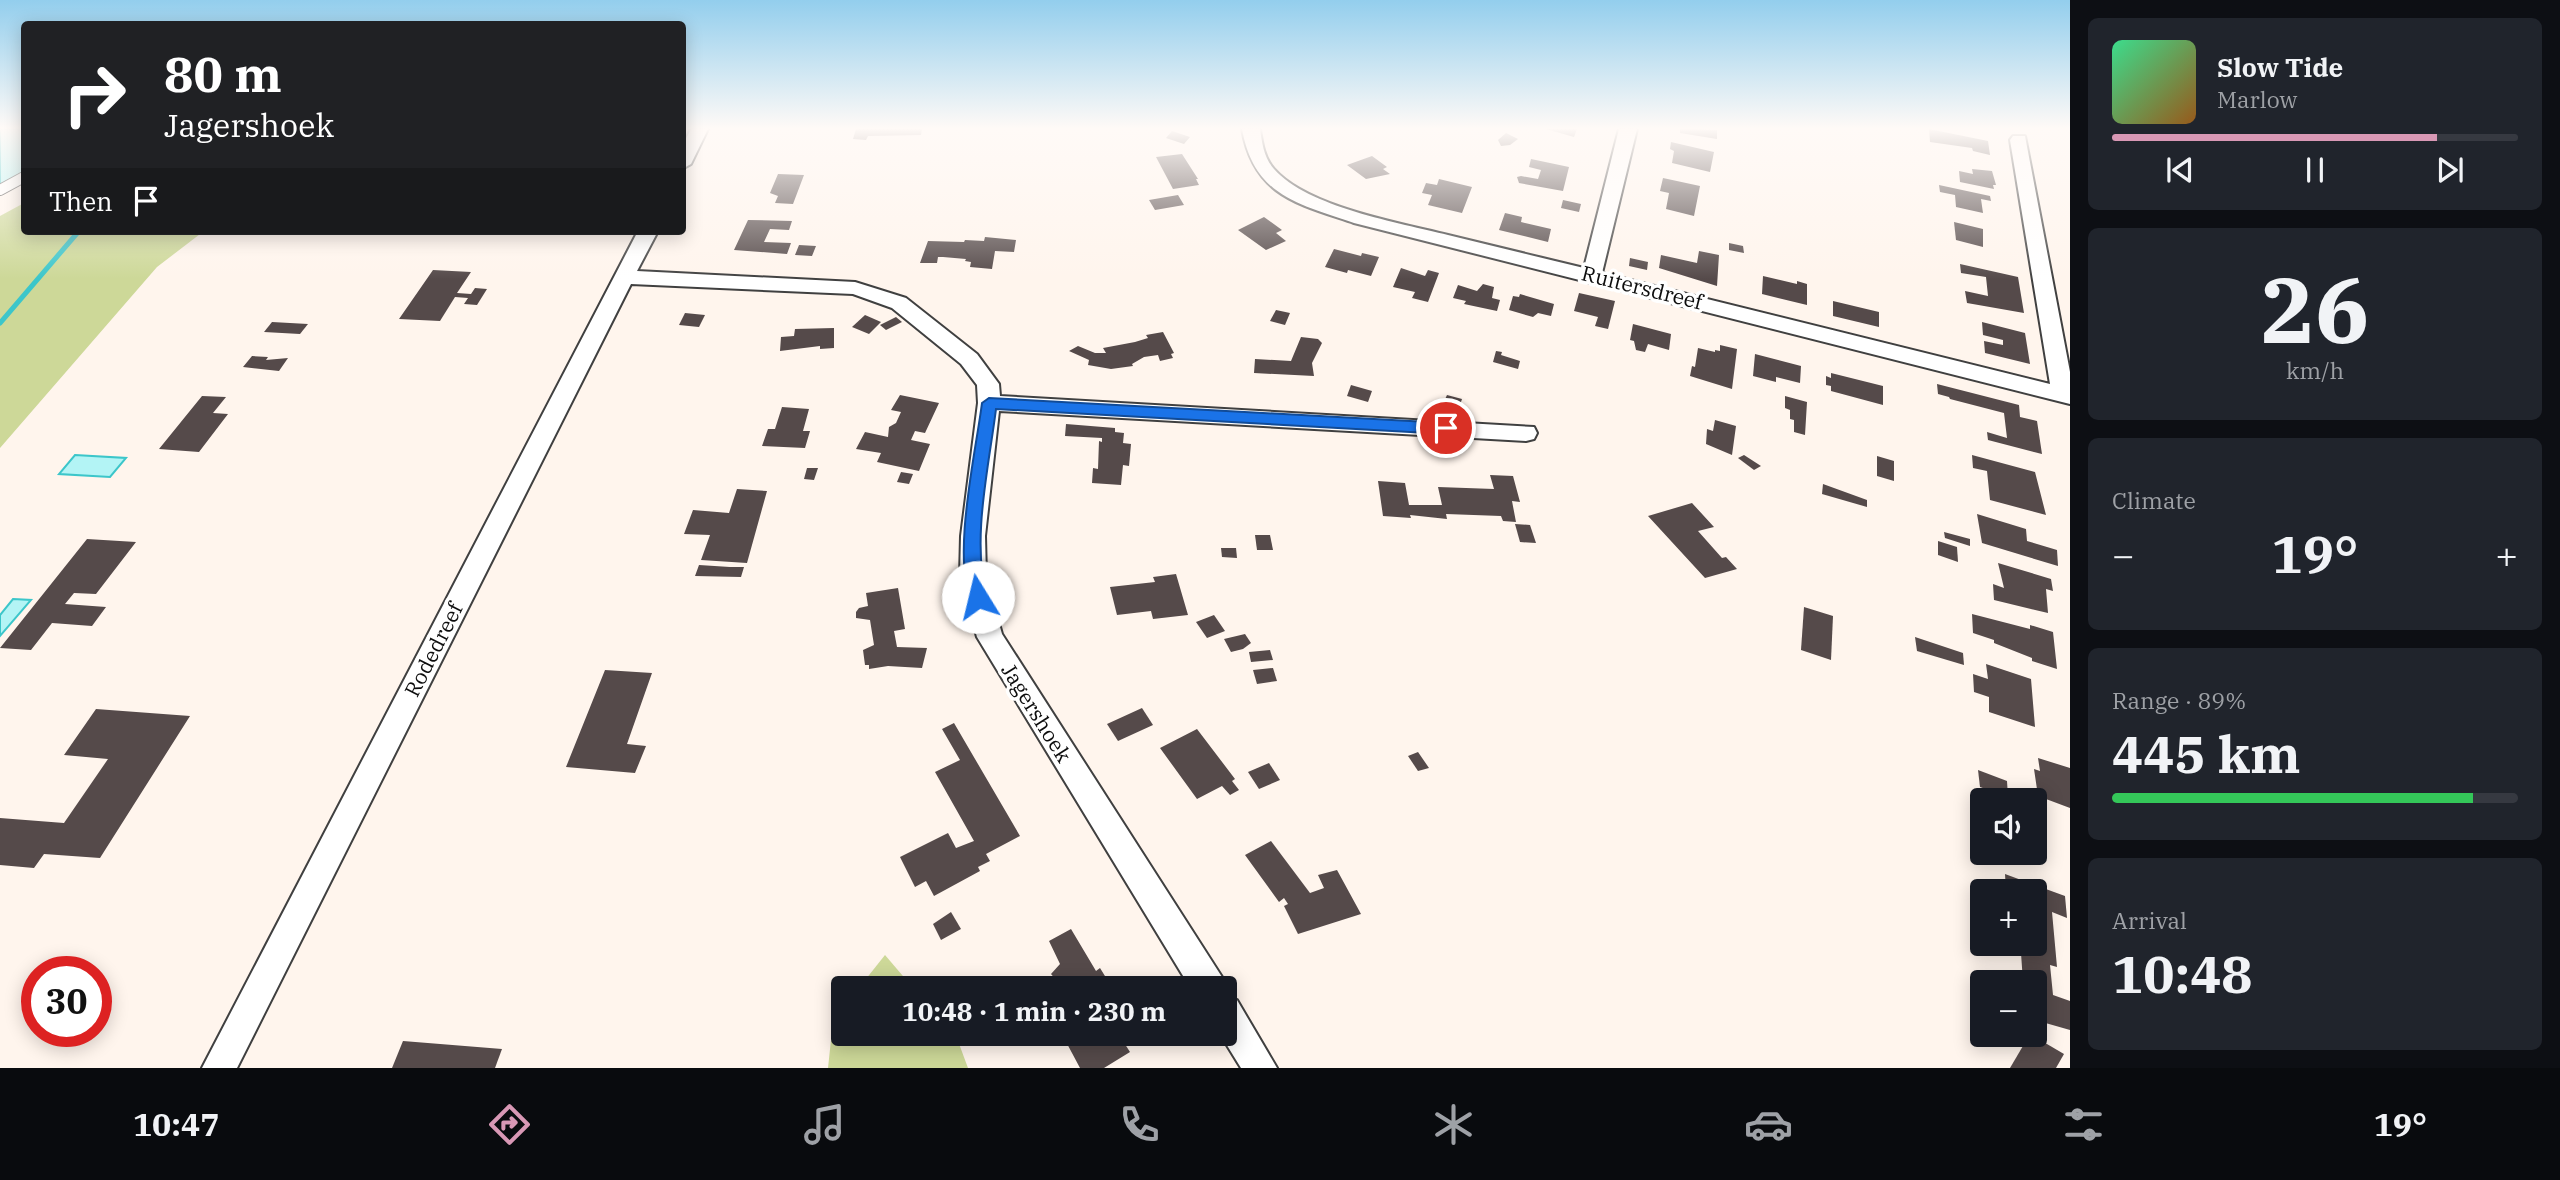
<!DOCTYPE html>
<meta charset="utf-8">
<style>
body{margin:0;font-family:"IBM Plex Serif",serif;background:#20242c;color:#f1f3f6;height:100vh;display:flex;flex-direction:column;font-size:26px;white-space:nowrap}
*{box-sizing:border-box;margin:0}
p{font-size:23px;color:#9ea1a6}
.icon{flex:none;width:38px;height:38px;fill:none;stroke:currentColor;stroke-width:2;stroke-linecap:round;stroke-linejoin:round}
.map{position:relative;flex:1;overflow:hidden}
.drawer{display:flex;flex-direction:column;gap:18px;padding:18px;background:#0d0f14;width:490px}
.drawer>*{flex:none}
.hud{position:absolute;left:21px;top:21px;width:665px;height:214px;border-radius:7px;box-shadow:0 4px 18px #0003;background:#202124;color:#fff;overflow:hidden}
.tools{position:absolute;left:1970px;top:788px;display:grid;gap:14px}
.tools a{display:grid;place-items:center;width:77px;height:77px;border-radius:7px;background:#171b24;box-shadow:0 4px 18px #0003;font-size:35px}
.speed{position:absolute;left:21px;top:956px;display:flex;gap:14px;font-size:35px;font-weight:700;text-align:center}
.speed>*{display:grid;place-content:center;width:91px;height:91px;border-radius:50%;background:#171b24;box-shadow:0 4px 18px #0003;line-height:1}
.speed .limit{border:10px solid #d22;background:#fff;color:#111}
.pin{position:absolute;display:grid;place-items:center;width:60px;height:60px;color:#fff;margin:-30px;border:4px solid #fff;border-radius:50%;box-shadow:0 2px 7px #0007}
.me{position:absolute;width:77px;margin:-38px;rotate:351deg;stroke-linejoin:round;filter:drop-shadow(0 0 5px #0008)}
.turn{display:flex;align-items:center;gap:24px;height:147px;padding:0 28px;font-size:32px}
.turn .icon{width:91px;height:91px;stroke-width:2.5}
.turn b{display:block;font-size:49px;line-height:60px}
.then{display:flex;align-items:center;height:66px;padding:0 28px;background:#0003;gap:14px;font-size:26px}
.big{font-size:52px;font-weight:700;line-height:1.1}
.drawer .widget{flex:1;display:flex;flex-direction:column;justify-content:center;gap:10px;min-width:0;padding:0 24px;border-radius:10px;background:#20242c}
.drawer .dial{align-items:center;gap:0}
.dial b{font-size:91px;line-height:1}
.song{display:flex;align-items:center;gap:21px}
.cover{width:84px;height:84px;border-radius:10px;background:linear-gradient(135deg,hsl(150 70% 55%),hsl(30 70% 35%))}
.played{height:7px;border-radius:4px;background:linear-gradient(90deg,#d898b5 80%,#363941 80%)}
.keys{display:flex;justify-content:space-around;direction:ltr}
.heat{display:flex;justify-content:space-between;align-items:center;font-size:38px;direction:ltr}
.charge{height:10px;border-radius:5px;background:linear-gradient(90deg,#34c759 89%,#363941 0)}
.trip{position:absolute;left:831px;top:976px;width:406px;height:70px;border-radius:7px;background:#171b24;box-shadow:0 4px 18px #0003;font-weight:700;line-height:70px;text-align:center}
.menu{display:flex;height:112px;justify-content:space-around;align-items:center;background:#090b0e;color:#9ea1a6}
.menu .icon{width:49px;height:49px}
.menu .on{color:#d898b5}
.menu b{font-size:32px;color:#f1f3f6}
main{display:flex;flex:1;min-height:0}
.map>svg:first-child{display:block}
.forest{fill:#cdd898}
.water{fill:#b3f4f5;stroke:#3cc6ca;stroke-width:2}
.lines{fill:none;stroke-linecap:round;stroke-linejoin:round}
.stream{stroke:#3cc6ca;stroke-width:5}
.building{fill:#554a4a}
.lane-casing{stroke:#404040;stroke-width:12}
.street-casing{stroke:#404040;stroke-width:4}
.lane{stroke:#fff;stroke-width:10}
.street{fill:#fff;fill-rule:evenodd}
.route{fill:#1a73e8;stroke:#114b97;stroke-width:2}
.labels{text-anchor:middle;stroke-width:7;stroke-linejoin:round;paint-order:stroke}
.street-label{font-size:21px;fill:#0d0d0d;stroke:#fff}
</style>
<main>
<div class="map">
<svg width="2070" height="1068" viewBox="0 0 2070 1068">
<rect width="100%" height="100%" fill="#fff5ed"/>
<g class="forest">
<path d="M 24,203 L 24,231 L 204,231 L 157,267 L 0,448 L 0,216 Z"/>
<path d="M 885,955 L 914,989 L 858,989 Z"/>
<path d="M 843,1007 L 844,1034 L 952,1034 L 958,1041 L 968,1068 L 828,1068 L 833,1021 Z"/>
</g>
<g class="water">
<path d="M 0,129 L 24,129 L 24,172 L 0,185 Z"/>
<path d="M 75,455 L 126,458 L 110,477 L 59,474 Z"/>
<path d="M 13,599 L 31,600 L 0,636 L 0,615 Z"/>
</g>
<g class="lines">
<path class="stream" d="M 0,323 L 79,231"/>
</g>
<g class="building">
<path d="M 856,129 L 922,129 L 921,135 L 868,136 L 866,140 L 853,139 Z"/>
<path d="M 1546,129 L 1577,129 L 1574,137 Z"/>
<path d="M 1680,129 L 1717,130 L 1717,139 L 1680,133 Z"/>
<path d="M 1929,129 L 1988,141 L 1990,155 L 1973,151 L 1972,148 L 1930,142 Z"/>
<path d="M 1172,131 L 1190,137 L 1184,144 L 1166,138 Z"/>
<path d="M 1506,133 L 1518,139 L 1510,145 L 1501,146 L 1498,140 Z"/>
<path d="M 1671,142 L 1714,152 L 1710,172 L 1672,163 L 1674,151 L 1670,149 Z"/>
<path d="M 1182,154 L 1198,179 L 1196,179 L 1199,185 L 1173,189 L 1156,157 Z"/>
<path d="M 1372,156 L 1387,167 L 1383,169 L 1390,174 L 1366,179 L 1347,165 Z"/>
<path d="M 1531,159 L 1569,167 L 1563,191 L 1519,183 L 1517,177 L 1521,176 L 1538,179 L 1541,170 L 1529,167 Z"/>
<path d="M 1972,169 L 1992,171 L 1996,185 L 1993,185 L 1994,189 L 1960,182 L 1959,171 L 1973,174 Z"/>
<path d="M 778,174 L 804,175 L 793,204 L 775,203 L 778,196 L 770,193 Z"/>
<path d="M 1663,178 L 1700,186 L 1694,216 L 1666,209 L 1669,193 L 1660,191 Z"/>
<path d="M 1439,179 L 1472,187 L 1462,213 L 1428,205 L 1432,195 L 1422,193 L 1426,183 L 1437,185 Z"/>
<path d="M 1939,185 L 1990,196 L 1991,201 L 1981,199 L 1983,213 L 1956,207 L 1955,195 L 1940,192 Z"/>
<path d="M 1178,195 L 1184,205 L 1155,210 L 1149,200 Z"/>
<path d="M 1563,200 L 1581,204 L 1579,212 L 1561,208 Z"/>
<path d="M 1505,213 L 1522,217 L 1521,222 L 1551,229 L 1548,242 L 1499,230 Z"/>
<path d="M 1264,217 L 1282,230 L 1276,233 L 1286,241 L 1266,250 L 1238,230 Z"/>
<path d="M 748,220 L 792,221 L 789,230 L 770,229 L 764,242 L 791,243 L 787,254 L 734,250 Z"/>
<path d="M 1954,222 L 1983,229 L 1983,247 L 1956,240 Z"/>
<path d="M 985,237 L 1016,240 L 1014,252 L 995,251 L 992,269 L 970,267 L 971,262 L 965,261 L 966,259 L 943,257 L 938,257 L 937,263 L 920,263 L 928,241 L 964,242 L 965,240 L 984,241 Z"/>
<path d="M 1729,243 L 1743,246 L 1744,253 L 1729,250 Z"/>
<path d="M 799,245 L 816,246 L 812,256 L 795,255 Z"/>
<path d="M 1334,249 L 1361,256 L 1362,253 L 1379,257 L 1371,276 L 1348,270 L 1347,273 L 1325,267 Z"/>
<path d="M 1699,251 L 1719,255 L 1717,286 L 1659,268 L 1661,255 L 1697,263 Z"/>
<path d="M 1630,258 L 1648,262 L 1647,270 L 1629,266 Z"/>
<path d="M 1960,264 L 2018,277 L 2024,313 L 1967,303 L 1965,291 L 1988,296 L 1986,277 L 1961,273 Z"/>
<path d="M 1401,268 L 1425,276 L 1428,270 L 1439,273 L 1428,302 L 1412,298 L 1415,292 L 1393,287 Z"/>
<path d="M 433,270 L 471,272 L 457,293 L 471,294 L 475,288 L 487,289 L 477,305 L 464,304 L 468,298 L 455,297 L 440,321 L 399,319 Z"/>
<path d="M 1763,276 L 1797,284 L 1797,281 L 1807,284 L 1807,305 L 1762,294 Z"/>
<path d="M 1483,284 L 1494,287 L 1492,298 L 1500,300 L 1497,311 L 1464,304 L 1466,301 L 1453,298 L 1458,285 L 1477,291 Z"/>
<path d="M 1579,293 L 1615,301 L 1608,329 L 1595,326 L 1598,317 L 1574,311 Z"/>
<path d="M 1520,294 L 1554,304 L 1551,316 L 1538,313 L 1533,317 L 1509,310 L 1513,296 L 1519,297 Z"/>
<path d="M 1833,301 L 1879,312 L 1879,327 L 1833,316 Z"/>
<path d="M 1276,310 L 1290,313 L 1285,325 L 1270,321 Z"/>
<path d="M 685,313 L 705,315 L 699,327 L 679,325 Z"/>
<path d="M 865,315 L 881,322 L 869,334 L 852,327 Z"/>
<path d="M 896,317 L 902,322 L 886,330 L 880,325 Z"/>
<path d="M 272,322 L 308,324 L 300,334 L 264,332 Z"/>
<path d="M 1982,322 L 2025,333 L 2030,364 L 1985,353 L 1984,341 L 2003,345 L 2003,340 L 1983,335 Z"/>
<path d="M 1633,324 L 1671,334 L 1669,350 L 1648,344 L 1645,352 L 1636,350 L 1634,341 L 1630,340 Z"/>
<path d="M 834,328 L 834,348 L 820,349 L 820,346 L 780,351 L 781,337 L 794,336 L 795,329 Z"/>
<path d="M 1163,332 L 1174,353 L 1171,354 L 1173,358 L 1160,361 L 1158,355 L 1144,357 L 1132,364 L 1133,366 L 1111,369 L 1088,365 L 1089,360 L 1069,351 L 1078,346 L 1095,353 L 1106,353 L 1103,348 L 1135,342 L 1148,338 L 1146,335 Z"/>
<path d="M 1301,337 L 1318,339 L 1322,343 L 1312,363 L 1314,376 L 1254,373 L 1255,359 L 1291,361 Z"/>
<path d="M 1720,345 L 1737,349 L 1732,389 L 1690,376 L 1692,366 L 1695,367 L 1698,348 L 1715,352 L 1715,350 L 1720,351 Z"/>
<path d="M 1496,351 L 1502,352 L 1501,355 L 1520,361 L 1518,369 L 1493,362 Z"/>
<path d="M 1755,354 L 1801,366 L 1800,383 L 1776,377 L 1776,382 L 1753,376 Z"/>
<path d="M 252,356 L 268,357 L 266,360 L 288,358 L 279,371 L 243,367 Z"/>
<path d="M 1831,373 L 1883,386 L 1883,405 L 1831,391 L 1831,386 L 1826,385 L 1826,376 L 1831,378 Z"/>
<path d="M 1937,384 L 2019,405 L 2020,417 L 2037,421 L 2042,454 L 1988,440 L 1987,432 L 2007,438 L 2004,413 L 1950,399 L 1949,397 L 1938,394 Z"/>
<path d="M 1351,385 L 1372,391 L 1368,402 L 1347,396 Z"/>
<path d="M 900,395 L 939,403 L 925,433 L 915,431 L 911,440 L 930,444 L 919,471 L 877,462 L 881,453 L 856,449 L 865,432 L 888,437 L 889,427 L 896,423 L 901,412 L 891,410 Z"/>
<path d="M 1447,395 L 1462,399 L 1458,411 L 1442,406 Z"/>
<path d="M 202,396 L 226,397 L 213,413 L 228,414 L 199,452 L 159,449 Z"/>
<path d="M 1785,396 L 1807,402 L 1805,435 L 1794,432 L 1794,420 L 1790,419 L 1790,410 L 1785,408 Z"/>
<path d="M 782,407 L 809,409 L 803,431 L 810,431 L 805,448 L 762,446 L 768,429 L 775,429 Z"/>
<path d="M 1715,420 L 1736,426 L 1732,455 L 1706,444 L 1707,429 L 1713,431 Z"/>
<path d="M 1066,424 L 1115,428 L 1115,432 L 1124,433 L 1123,443 L 1131,444 L 1129,466 L 1123,465 L 1121,485 L 1092,483 L 1093,468 L 1098,469 L 1099,441 L 1102,442 L 1102,438 L 1065,436 Z"/>
<path d="M 1744,455 L 1761,466 L 1754,470 L 1738,458 Z"/>
<path d="M 1972,455 L 2035,472 L 2046,515 L 1990,500 L 1987,471 L 1973,468 Z"/>
<path d="M 1877,456 L 1894,461 L 1894,481 L 1877,476 Z"/>
<path d="M 807,468 L 818,468 L 814,480 L 804,479 Z"/>
<path d="M 901,472 L 913,474 L 909,484 L 897,482 Z"/>
<path d="M 1490,475 L 1513,476 L 1520,502 L 1512,501 L 1516,522 L 1503,521 L 1501,516 L 1446,514 L 1447,519 L 1410,515 L 1411,518 L 1383,516 L 1378,481 L 1405,483 L 1409,505 L 1442,505 L 1438,487 L 1494,489 Z"/>
<path d="M 1823,484 L 1867,500 L 1867,507 L 1822,494 Z"/>
<path d="M 737,489 L 767,491 L 747,563 L 701,560 L 710,535 L 684,534 L 693,510 L 729,513 Z"/>
<path d="M 1692,503 L 1714,527 L 1698,531 L 1722,558 L 1726,557 L 1737,569 L 1705,578 L 1648,516 Z"/>
<path d="M 1977,514 L 2026,529 L 2027,541 L 2057,550 L 2058,566 L 1982,543 Z"/>
<path d="M 1515,524 L 1530,525 L 1536,543 L 1520,542 Z"/>
<path d="M 1944,532 L 1970,539 L 1970,546 L 1945,538 Z"/>
<path d="M 1255,535 L 1270,535 L 1273,550 L 1257,550 Z"/>
<path d="M 87,539 L 136,542 L 96,594 L 74,593 L 65,604 L 106,607 L 92,626 L 52,623 L 31,650 L 0,648 Z"/>
<path d="M 1938,541 L 1957,547 L 1958,562 L 1938,555 Z"/>
<path d="M 1221,548 L 1236,548 L 1237,558 L 1222,557 Z"/>
<path d="M 1998,563 L 2051,579 L 2053,591 L 2046,589 L 2048,613 L 1994,600 L 1993,584 L 2004,588 Z"/>
<path d="M 699,565 L 730,567 L 744,567 L 741,577 L 695,576 Z"/>
<path d="M 1176,574 L 1188,615 L 1153,619 L 1151,611 L 1117,615 L 1110,587 L 1155,582 L 1153,577 Z"/>
<path d="M 898,588 L 905,629 L 894,631 L 897,647 L 927,648 L 922,668 L 888,666 L 869,669 L 869,665 L 865,665 L 863,650 L 874,645 L 870,620 L 856,618 L 856,612 L 859,608 L 868,606 L 866,593 Z"/>
<path d="M 1804,607 L 1833,616 L 1831,660 L 1801,650 Z"/>
<path d="M 1972,614 L 2030,629 L 2030,625 L 2053,632 L 2057,669 L 2032,661 L 2032,658 L 1994,643 L 1994,640 L 1973,633 Z"/>
<path d="M 1214,615 L 1225,631 L 1207,638 L 1196,622 Z"/>
<path d="M 1245,634 L 1251,643 L 1243,649 L 1231,652 L 1224,639 Z"/>
<path d="M 1915,637 L 1963,653 L 1964,665 L 1917,651 Z"/>
<path d="M 1270,650 L 1273,660 L 1251,662 L 1249,652 Z"/>
<path d="M 1986,664 L 2031,679 L 2035,727 L 1989,712 L 1989,697 L 1974,692 L 1973,674 L 1988,679 Z"/>
<path d="M 1273,668 L 1277,681 L 1257,684 L 1253,670 Z"/>
<path d="M 605,670 L 652,673 L 627,744 L 646,746 L 635,773 L 566,767 Z"/>
<path d="M 1142,708 L 1153,725 L 1118,741 L 1107,724 Z"/>
<path d="M 96,709 L 190,716 L 100,858 L 44,854 L 34,868 L 0,865 L 0,818 L 64,823 L 108,759 L 64,755 Z"/>
<path d="M 954,723 L 1020,836 L 986,854 L 990,861 L 978,867 L 980,871 L 934,896 L 926,881 L 915,887 L 900,857 L 948,833 L 956,848 L 974,841 L 935,772 L 960,760 L 942,729 Z"/>
<path d="M 1197,729 L 1235,779 L 1232,781 L 1239,790 L 1230,795 L 1222,786 L 1197,799 L 1160,748 Z"/>
<path d="M 1418,752 L 1429,768 L 1418,771 L 1408,756 Z"/>
<path d="M 2038,758 L 2070,768 L 2070,808 L 2038,796 L 2034,769 L 2040,771 Z"/>
<path d="M 1269,763 L 1280,780 L 1259,789 L 1248,772 Z"/>
<path d="M 1978,770 L 2007,781 L 2008,797 L 1980,787 Z"/>
<path d="M 1271,841 L 1310,893 L 1324,888 L 1318,875 L 1337,870 L 1361,914 L 1298,934 L 1284,906 L 1288,904 L 1284,898 L 1279,902 L 1245,855 Z"/>
<path d="M 2005,874 L 2065,896 L 2067,918 L 2052,912 L 2057,967 L 2050,965 L 2053,995 L 2070,1001 L 2070,1030 L 2035,1020 L 2035,982 L 2023,982 L 2021,953 L 2004,947 L 2004,943 L 2035,943 L 2035,891 L 2006,891 Z"/>
<path d="M 951,912 L 961,929 L 941,940 L 933,924 Z"/>
<path d="M 1071,929 L 1096,971 L 1100,968 L 1113,989 L 1064,989 L 1051,974 L 1060,964 L 1049,941 Z"/>
<path d="M 1070,1034 L 1127,1034 L 1121,1038 L 1130,1052 L 1104,1068 L 1080,1068 L 1064,1038 Z"/>
<path d="M 2030,1034 L 2064,1054 L 2056,1068 L 2010,1068 Z"/>
<path d="M 403,1041 L 502,1049 L 495,1068 L 392,1068 Z"/>
</g>
<g class="lines">
<g class="lane-casing">
<path id="lane" d="M 0,190 L 24,177"/>
</g>
<g class="street-casing">
<g id="street">
<path d="M 691,129 L 708,129 L 691,164 L 682,169 L 682,146 Z"/>
<path d="M 1242,129 L 1260,129 C 1262,143 1264,158 1274,169 C 1307,207 1400,223 1448,235 C 1493,246 1538,257 1584,268 L 1619,129 L 1637,129 L 1602,273 L 2050,384 L 2010,140 L 2013,136 L 2025,136 L 2070,372 L 2070,404 L 1354,223 C 1298,204 1254,196 1242,129 Z"/>
<path d="M 638,231 L 658,231 L 637,271 L 855,282 L 906,298 L 977,354 L 999,384 L 1000,396 L 1534,427 L 1537,433 L 1534,439 L 1526,441 L 999,411 L 985,536 L 986,577 L 1002,634 L 1222,977 L 1226,989 L 1225,992 L 1225,989 L 1191,989 L 977,637 L 960,577 L 961,536 L 978,403 L 977,385 L 961,364 L 892,308 L 853,294 L 631,284 L 237,1068 L 202,1068 Z"/>
<path d="M 1225,995 L 1237,1000 L 1277,1068 L 1241,1068 L 1220,1034 L 1225,1034 Z"/>
</g>
</g>
<use href="#lane" class="lane"/>
<use href="#street" class="street"/>
</g>
<linearGradient id="sky" x2="0" y2="1"><stop stop-color="#93ceed"/><stop offset="0.46" stop-color="#fffaf7"/><stop offset="1" stop-color="#fffaf7" stop-opacity="0"/></linearGradient>
<rect width="2070" height="279" fill="url(#sky)"/>
<path class="route" d="M 989,398 L 1446,423 L 1453,428 L 1446,434 L 996,409 C 989,466 971,541 987,597 L 984,601 L 972,601 C 951,560 976,451 982,403 Z"/>
<g class="labels">
<g class="street-label">
<text transform="translate(1642 288) rotate(14)" y="7">Ruitersdreef</text>
<text transform="translate(434 650) rotate(-63)" y="7">Rodedreef</text>
<text transform="translate(1036 713) rotate(58)" y="7">Jagershoek</text>
</g>
</g>
</svg>
<div class="tools">
<a><svg class="icon" aria-label="sound" viewBox="0 0 24 24"><path d="M4 9h4l5-4v14l-5-4H4zM17 9q2 3 0 6"/></svg></a>
<a>+</a>
<a>−</a>
</div>
<div class="speed"><div class="limit">30</div></div>
<div class="pin" style="left:1446px;top:428px;background:#d93025"><svg class="icon" aria-label="arrive" viewBox="0 0 24 24"><path d="M6 21V4h12l-3 4 3 4H6"/></svg></div>
<svg class="me" style="left:978px;top:597px" viewBox="-20 -20 40 40"><circle r="19" fill="#fff"/><path d="M0-13L10 11 0 6-10 11z" fill="#1a73e8"/></svg>
<div class="trip">10:48 · 1 min · 230 m</div>
<div class="hud">
<div class="turn"><svg class="icon" aria-label="right" viewBox="0 0 24 24"><path d="M7 20v-9h11M14 6l5 5-5 5"/></svg><div><b>80 m</b>Jagershoek</div></div>
<div class="then">Then<svg class="icon" aria-label="arrive" viewBox="0 0 24 24"><path d="M6 21V4h12l-3 4 3 4H6"/></svg></div>
</div>
</div>
<section class="drawer">
<div class="widget">
<div class="song"><i class="cover"></i><div><b>Slow Tide</b><p>Marlow</p></div></div>
<div class="played"></div>
<div class="keys"><svg class="icon" aria-label="previous" viewBox="0 0 24 24"><path d="M18 5L8 12l10 7zM5 5v14"/></svg><svg class="icon" aria-label="pause" viewBox="0 0 24 24"><path d="M8 5v14M16 5v14"/></svg><svg class="icon" aria-label="next" viewBox="0 0 24 24"><path d="M6 5l10 7-10 7zM19 5v14"/></svg></div>
</div>
<div class="widget dial"><b>26</b><p>km/h</p></div>
<div class="widget"><p>Climate</p>
<div class="heat"><a>−</a><b class="big">19°</b><a>+</a></div>
</div>
<div class="widget"><p>Range · 89%</p><b class="big">445 km</b><div class="charge"></div></div>
<div class="widget"><p>Arrival</p><b class="big">10:48</b></div>
</section>
</main>
<nav class="menu">
<b>10:47</b>
<svg class="icon on" aria-label="directions" viewBox="0 0 24 24"><path d="M12 3l9 9-9 9-9-9zM9 14v-3h6M13 9l2 2-2 2"/></svg>
<svg class="icon" aria-label="music" viewBox="0 0 24 24"><path d="M9 18V5l10-2v13"/><circle cx="6" cy="18" r="3"/><circle cx="16" cy="16" r="3"/></svg>
<svg class="icon" aria-label="phone" viewBox="0 0 24 24"><path d="M5 4h4l2 5-3 2q2 4 5 5l2-3 5 2v4C11 20 4 13 5 4z"/></svg>
<svg class="icon" aria-label="climate" viewBox="0 0 24 24"><path d="M12 3v18M4 7l16 10M4 17L20 7"/></svg>
<svg class="icon" aria-label="car" viewBox="0 0 24 24"><path d="M5 17H2v-5l4-1 3-4h7l3 4 3 1v5h-3M9 17h6M6 11h13"/><circle cx="7" cy="17" r="2"/><circle cx="17" cy="17" r="2"/></svg>
<svg class="icon" aria-label="filters" viewBox="0 0 24 24"><path d="M4 7h16M4 17h16"/><circle cx="9" cy="7" r="2"/><circle cx="15" cy="17" r="2"/></svg>
<b>19°</b>
</nav>
